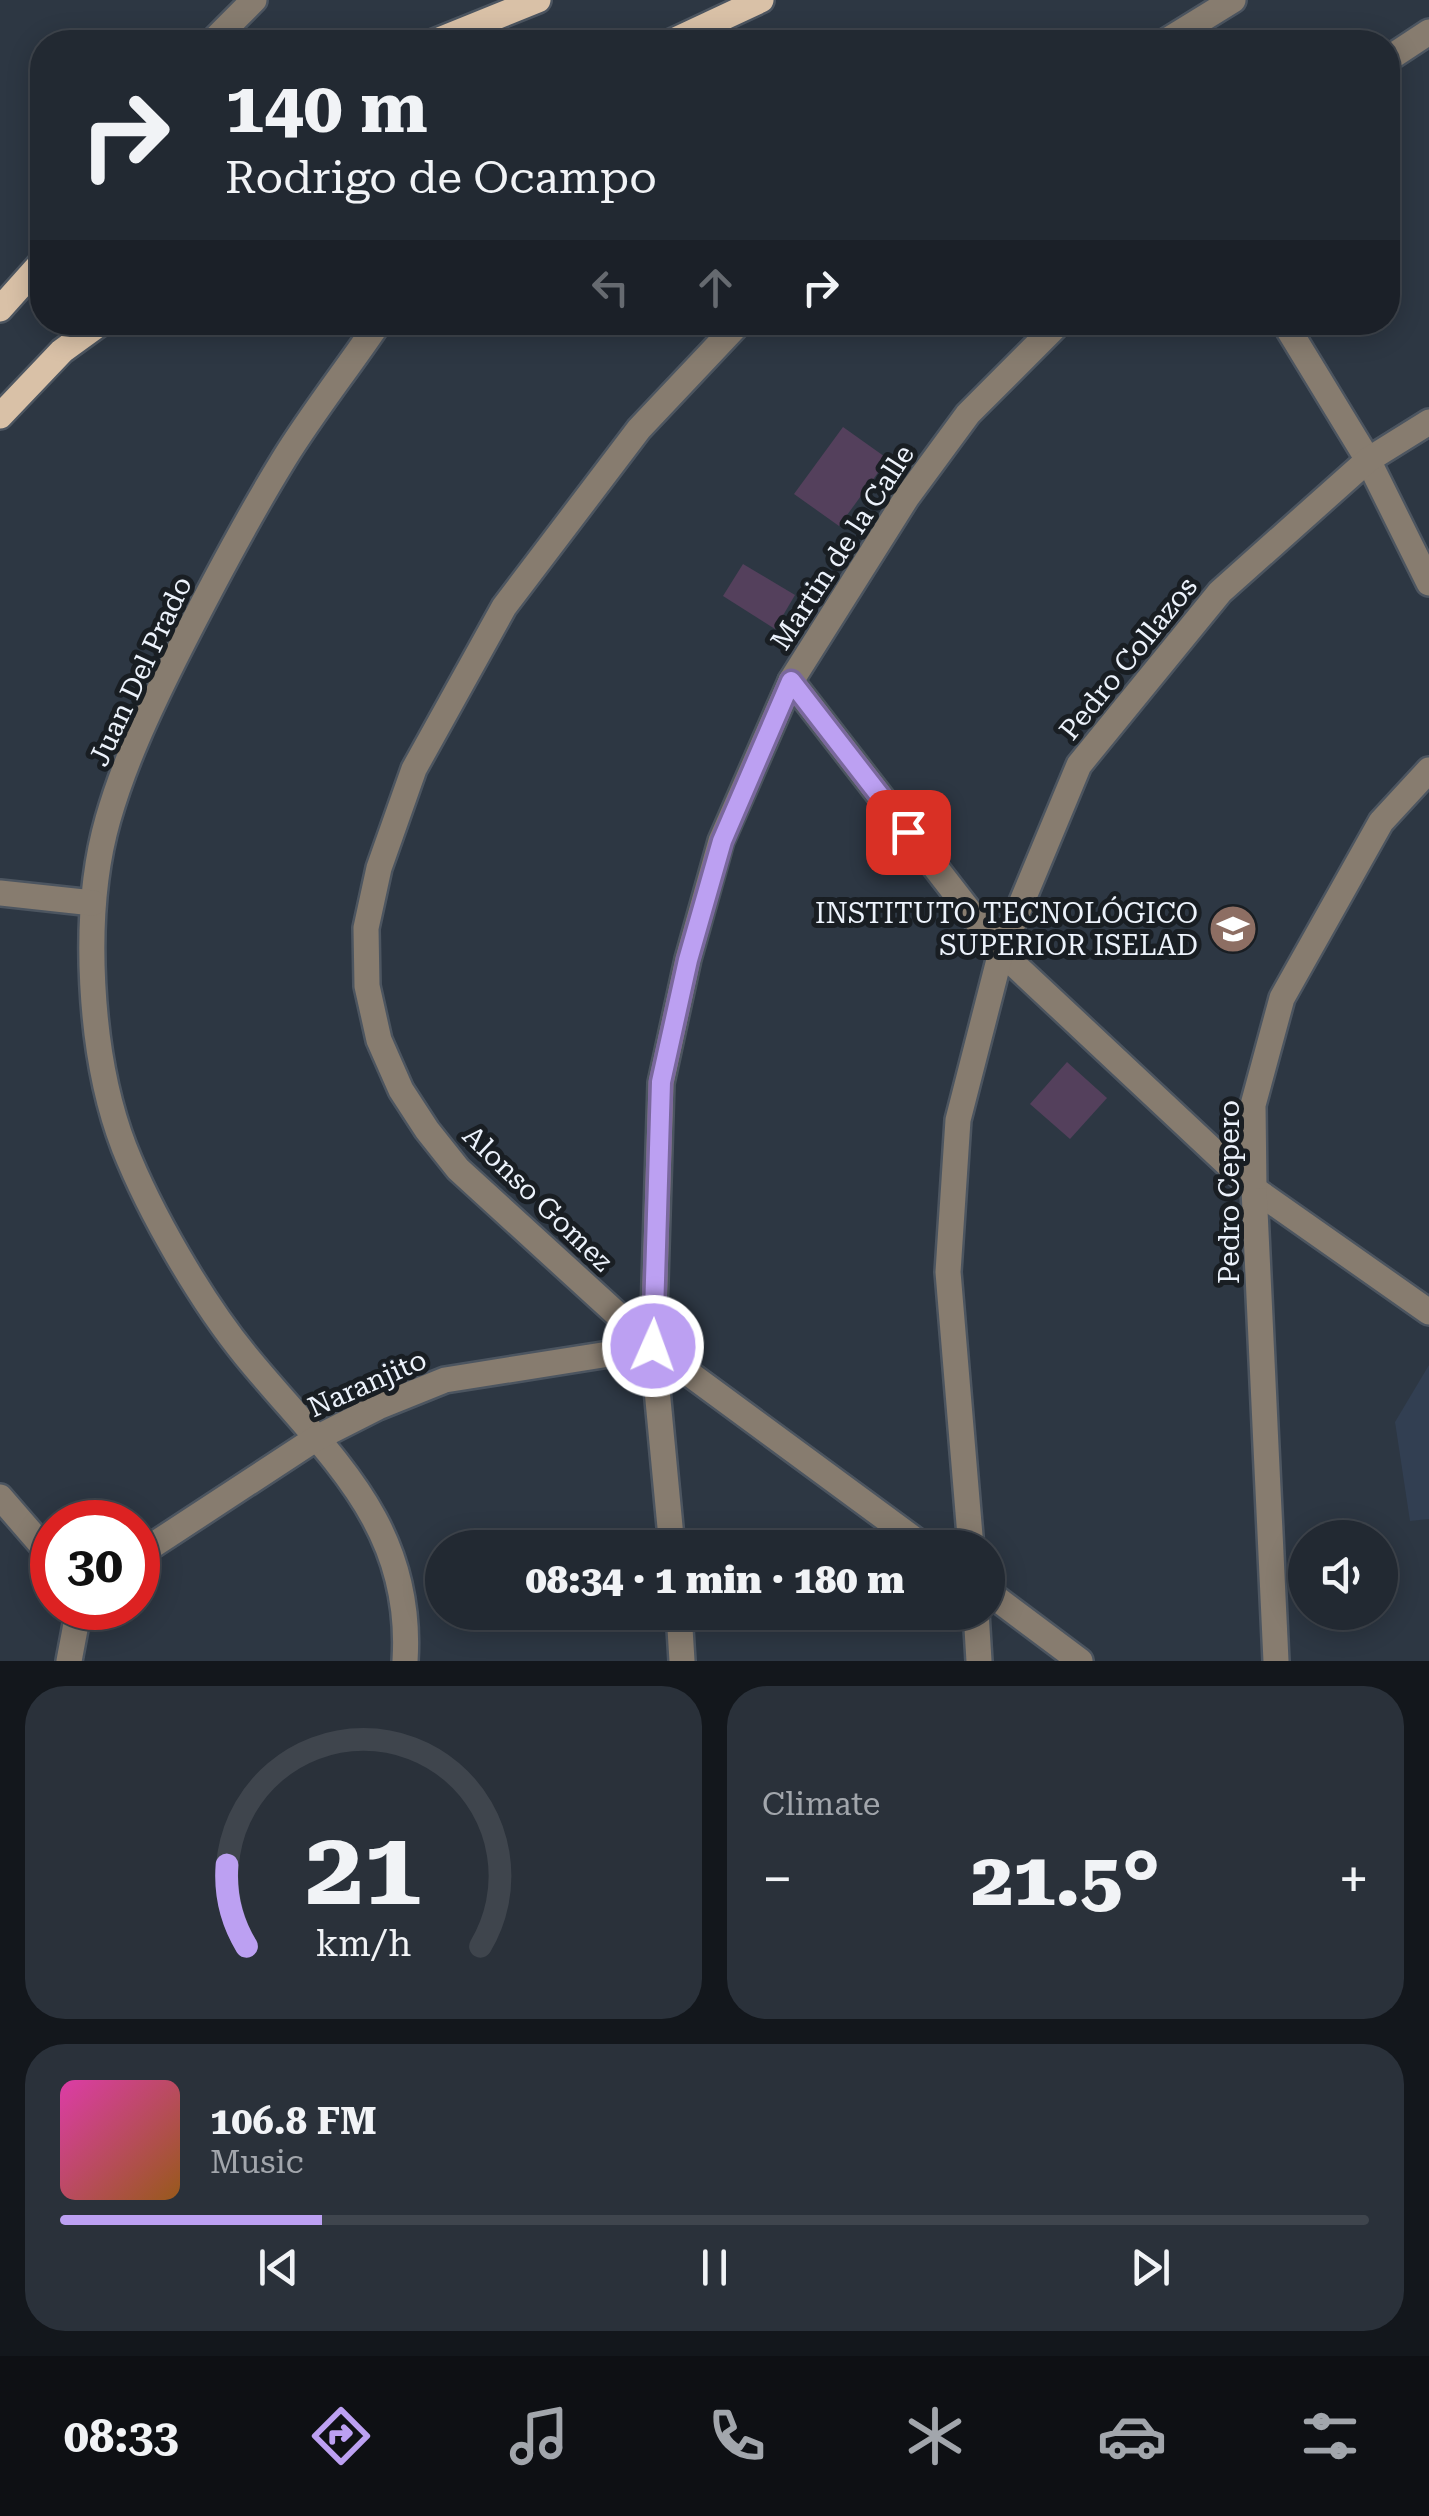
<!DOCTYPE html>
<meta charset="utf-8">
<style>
body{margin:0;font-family:"Roboto Serif",serif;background:#2a313a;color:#f1f3f6;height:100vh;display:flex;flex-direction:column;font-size:38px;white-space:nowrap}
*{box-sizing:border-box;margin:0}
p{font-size:32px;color:#a2a6ac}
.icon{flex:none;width:55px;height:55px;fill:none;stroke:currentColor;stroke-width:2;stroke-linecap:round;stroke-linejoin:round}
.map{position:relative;height:1661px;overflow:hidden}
.drawer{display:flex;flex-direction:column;gap:25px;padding:25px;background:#13171c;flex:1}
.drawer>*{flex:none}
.top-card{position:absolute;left:30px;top:30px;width:1370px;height:305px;border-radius:40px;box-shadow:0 5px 25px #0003,0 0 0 2px #3f454d;background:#222932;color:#f1f3f6;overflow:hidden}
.tools{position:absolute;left:1288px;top:1520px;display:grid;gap:20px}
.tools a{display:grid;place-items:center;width:110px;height:110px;border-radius:50%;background:#222932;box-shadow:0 5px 25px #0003,0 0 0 2px #3f454d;font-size:50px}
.speed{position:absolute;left:30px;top:1500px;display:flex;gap:20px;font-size:50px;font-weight:700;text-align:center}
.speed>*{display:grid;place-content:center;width:130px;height:130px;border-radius:50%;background:#222932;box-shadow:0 5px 25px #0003,0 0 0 2px #3f454d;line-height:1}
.speed .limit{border:15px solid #d22;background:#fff;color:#111}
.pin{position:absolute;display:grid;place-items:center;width:85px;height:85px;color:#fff;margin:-42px;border-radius:20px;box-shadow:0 5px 15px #0006}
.me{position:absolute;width:110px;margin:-55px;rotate:2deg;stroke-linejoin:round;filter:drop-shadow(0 0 8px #0008)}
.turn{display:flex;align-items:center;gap:35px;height:210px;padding:0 30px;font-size:45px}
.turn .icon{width:130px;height:130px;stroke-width:2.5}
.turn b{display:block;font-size:70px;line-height:85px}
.lanes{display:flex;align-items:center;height:95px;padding:0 30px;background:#0003;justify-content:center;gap:50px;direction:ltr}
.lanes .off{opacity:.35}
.big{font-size:75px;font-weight:800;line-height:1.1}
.drawer .tile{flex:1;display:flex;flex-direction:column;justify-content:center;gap:15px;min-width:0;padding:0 35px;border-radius:40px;background:#2a313a}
.drawer .dial{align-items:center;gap:0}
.dial svg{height:260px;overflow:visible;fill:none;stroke:#3f454d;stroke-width:7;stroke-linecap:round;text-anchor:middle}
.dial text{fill:#f1f3f6;stroke:none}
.song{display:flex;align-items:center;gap:30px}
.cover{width:120px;height:120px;border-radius:15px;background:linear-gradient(135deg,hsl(320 70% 55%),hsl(30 70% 35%))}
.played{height:10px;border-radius:5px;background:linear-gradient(90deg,#bca0f2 20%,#3f454d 20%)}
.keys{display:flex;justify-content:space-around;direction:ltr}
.heat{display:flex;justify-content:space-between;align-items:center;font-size:55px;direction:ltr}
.drawer .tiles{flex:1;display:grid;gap:25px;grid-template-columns:1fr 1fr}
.tile:last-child{grid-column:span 2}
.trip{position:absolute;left:425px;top:1530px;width:580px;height:100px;border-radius:50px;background:#222932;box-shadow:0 5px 25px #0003,0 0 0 2px #3f454d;font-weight:800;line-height:100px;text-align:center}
.tab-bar{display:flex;height:160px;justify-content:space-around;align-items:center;background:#0e1014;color:#a2a6ac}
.tab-bar .icon{width:70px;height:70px}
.tab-bar .selected{color:#bca0f2}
.tab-bar b{font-size:45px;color:#f1f3f6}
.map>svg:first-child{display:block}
.built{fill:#323f52}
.building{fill:#54405c}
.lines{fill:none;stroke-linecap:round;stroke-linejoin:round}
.minor-casing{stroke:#4c5560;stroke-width:30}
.major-casing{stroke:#4c5560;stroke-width:30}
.minor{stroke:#877c6f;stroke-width:25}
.major{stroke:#d9c1a7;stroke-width:25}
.route-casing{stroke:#7a689d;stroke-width:25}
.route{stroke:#bca0f2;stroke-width:18}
.labels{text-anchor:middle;stroke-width:10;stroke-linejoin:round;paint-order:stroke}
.street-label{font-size:28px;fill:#ecf2fb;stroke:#191e23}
.poi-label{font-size:28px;fill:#ecf2fb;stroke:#191e23;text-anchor:end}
</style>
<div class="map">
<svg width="1429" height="1661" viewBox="0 0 1429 1661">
<rect width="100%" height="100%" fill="#2d3743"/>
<path class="built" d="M 1429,1365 L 1429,1519 L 1410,1521 L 1395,1422 Z"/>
<g class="building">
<path d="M 843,427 L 888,459 L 839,526 L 794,494 Z"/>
<path d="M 743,564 L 795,595 L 775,629 L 723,596 Z"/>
<path d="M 1067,1062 L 1107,1098 L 1070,1139 L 1030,1104 Z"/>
</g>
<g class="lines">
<g class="minor-casing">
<g id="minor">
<path d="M 212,42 L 254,0"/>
<path d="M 1165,42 L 1233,0"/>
<path d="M 1388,59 L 1429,32"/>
<path d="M 379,322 C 348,368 313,412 284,459 C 244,524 209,591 175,658 C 149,710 124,763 108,819 C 81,913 89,1056 124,1147 C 150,1213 201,1301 246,1356 C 326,1454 414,1522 405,1661"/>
<path d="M 740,322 L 639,429 L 504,607 L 414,769 L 379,868 L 366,928 L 367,986 L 379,1040 L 401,1090 L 427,1130 L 458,1169 L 653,1347 L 926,1548"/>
<path d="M 1284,322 L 1368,460 L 1429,583"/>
<path d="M 791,681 L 1001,952 L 1254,1189 L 1429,1312"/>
<path d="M 0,893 L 93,903"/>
<path d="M 0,1497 L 52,1557"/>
<path d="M 672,1548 L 653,1347 L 661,1083 L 688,959 L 721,841 L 791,681 L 907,497 L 968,414 L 1060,322"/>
<path d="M 971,1548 L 948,1272 L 958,1120 L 1001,952 L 1079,765 L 1220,592 L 1368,460 L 1429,422"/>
<path d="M 138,1555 L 315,1439 L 378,1407 L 445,1380 L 653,1347"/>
<path d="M 988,1592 L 1080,1661"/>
<path d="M 679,1612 L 682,1661"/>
<path d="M 976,1612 L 979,1661"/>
<path d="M 69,1661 L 79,1608"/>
<path d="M 1276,1661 L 1254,1189 L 1253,1105 L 1282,998 L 1381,822 L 1429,770"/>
</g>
</g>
<g class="major-casing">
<g id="major">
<path d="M 434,42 L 538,0"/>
<path d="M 671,42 L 761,0"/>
<path d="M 0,309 L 42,262"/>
<path d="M 0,416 L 62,351 L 102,322"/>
</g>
</g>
<use href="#minor" class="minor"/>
<use href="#major" class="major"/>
</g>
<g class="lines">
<g class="route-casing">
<path id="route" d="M 653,1346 L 661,1082 L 688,960 L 722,841 L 791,681 L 908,832"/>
</g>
<use href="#route" class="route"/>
</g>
<defs>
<g id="university-disc" transform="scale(2.5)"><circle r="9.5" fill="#8d6e63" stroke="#191e23"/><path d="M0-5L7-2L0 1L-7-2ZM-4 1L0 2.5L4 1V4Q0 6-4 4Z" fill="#fff"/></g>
</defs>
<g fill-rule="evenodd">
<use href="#university-disc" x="1233" y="929"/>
</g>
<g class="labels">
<g class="street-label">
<text transform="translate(842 547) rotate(-57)" y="10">Martin de la Calle</text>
<text transform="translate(1128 658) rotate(-51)" y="10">Pedro Collazos</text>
<text transform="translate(140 671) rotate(-65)" y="10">Juan Del Prado</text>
<text transform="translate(1229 1192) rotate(-90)" y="10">Pedro Cepero</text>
<text transform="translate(538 1198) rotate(44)" y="10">Alonso Gomez</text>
<text transform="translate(367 1383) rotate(-24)" y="10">Naranjito</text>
</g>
<g class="poi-label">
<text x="1198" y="923">INSTITUTO TECNOLÓGICO<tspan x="1198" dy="32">SUPERIOR ISELAD</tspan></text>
</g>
</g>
</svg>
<div class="tools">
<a><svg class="icon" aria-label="sound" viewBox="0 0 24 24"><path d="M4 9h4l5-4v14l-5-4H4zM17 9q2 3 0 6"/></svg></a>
</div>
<div class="speed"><div class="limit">30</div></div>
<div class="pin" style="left:908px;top:832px;background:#d93025"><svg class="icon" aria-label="arrive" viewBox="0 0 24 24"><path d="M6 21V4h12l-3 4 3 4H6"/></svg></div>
<svg class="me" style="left:653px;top:1346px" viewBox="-20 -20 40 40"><circle r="17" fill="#bca0f2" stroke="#fff" stroke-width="3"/><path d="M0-11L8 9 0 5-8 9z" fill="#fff"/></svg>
<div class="trip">08:34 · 1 min · 180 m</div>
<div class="top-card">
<div class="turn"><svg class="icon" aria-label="right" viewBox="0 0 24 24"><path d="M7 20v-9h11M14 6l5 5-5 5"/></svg><div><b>140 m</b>Rodrigo de Ocampo</div></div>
<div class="lanes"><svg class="icon off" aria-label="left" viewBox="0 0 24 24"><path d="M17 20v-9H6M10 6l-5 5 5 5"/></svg><svg class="icon off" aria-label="ahead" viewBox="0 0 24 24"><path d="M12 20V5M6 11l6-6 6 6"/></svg><svg class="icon" aria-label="right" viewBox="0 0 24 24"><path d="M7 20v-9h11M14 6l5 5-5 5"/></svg></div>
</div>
</div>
<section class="drawer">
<div class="tiles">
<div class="tile dial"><svg viewBox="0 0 100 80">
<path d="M14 69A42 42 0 1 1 86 69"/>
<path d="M14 69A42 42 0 0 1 8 44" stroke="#bca0f2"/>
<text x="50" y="56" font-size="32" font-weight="700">21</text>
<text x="50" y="72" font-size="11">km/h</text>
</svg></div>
<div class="tile"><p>Climate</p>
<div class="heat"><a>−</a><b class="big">21.5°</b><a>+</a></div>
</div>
<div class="tile">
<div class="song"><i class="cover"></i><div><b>106.8 FM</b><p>Music</p></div></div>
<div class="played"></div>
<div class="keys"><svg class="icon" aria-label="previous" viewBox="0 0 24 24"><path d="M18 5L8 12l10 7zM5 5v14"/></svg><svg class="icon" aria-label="pause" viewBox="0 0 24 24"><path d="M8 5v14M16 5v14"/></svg><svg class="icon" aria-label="next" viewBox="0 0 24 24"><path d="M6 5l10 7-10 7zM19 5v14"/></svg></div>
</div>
</div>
</section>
<nav class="tab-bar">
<b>08:33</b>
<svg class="icon selected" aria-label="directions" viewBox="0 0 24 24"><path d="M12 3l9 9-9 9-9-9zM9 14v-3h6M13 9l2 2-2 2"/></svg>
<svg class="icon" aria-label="music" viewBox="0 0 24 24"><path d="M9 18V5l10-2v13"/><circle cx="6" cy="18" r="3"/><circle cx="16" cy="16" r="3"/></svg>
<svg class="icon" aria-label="phone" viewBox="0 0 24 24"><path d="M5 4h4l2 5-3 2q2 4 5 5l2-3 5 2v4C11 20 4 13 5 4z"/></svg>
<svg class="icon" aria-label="climate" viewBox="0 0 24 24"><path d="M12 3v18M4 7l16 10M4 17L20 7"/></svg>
<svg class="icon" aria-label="car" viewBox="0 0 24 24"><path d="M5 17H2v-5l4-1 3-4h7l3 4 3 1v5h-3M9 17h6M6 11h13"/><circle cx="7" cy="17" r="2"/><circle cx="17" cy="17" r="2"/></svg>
<svg class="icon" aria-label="filters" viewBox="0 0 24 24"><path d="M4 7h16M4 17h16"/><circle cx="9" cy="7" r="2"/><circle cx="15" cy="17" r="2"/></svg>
</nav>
